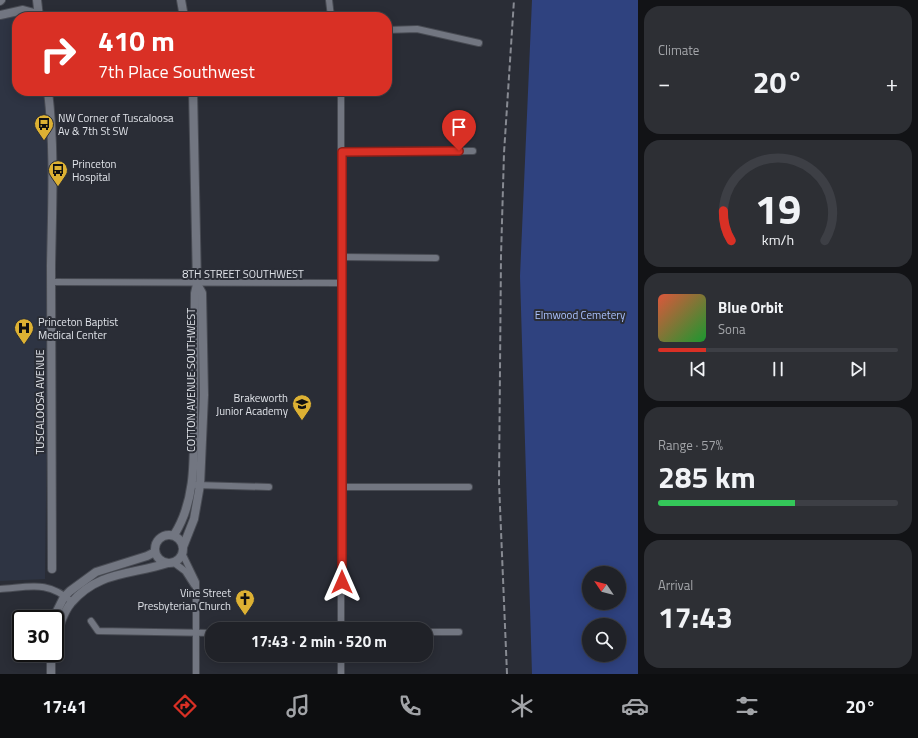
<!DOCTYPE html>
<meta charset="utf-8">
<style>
body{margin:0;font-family:"Titillium Web",sans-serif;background:#2d2f34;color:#f1f3f6;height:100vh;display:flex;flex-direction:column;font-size:15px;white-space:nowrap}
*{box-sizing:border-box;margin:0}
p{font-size:13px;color:#a2a4a8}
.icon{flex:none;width:22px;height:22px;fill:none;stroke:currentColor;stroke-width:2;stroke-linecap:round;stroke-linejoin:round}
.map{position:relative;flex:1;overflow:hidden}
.panel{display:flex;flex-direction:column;gap:6px;padding:6px;background:#121316;width:280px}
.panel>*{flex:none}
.hud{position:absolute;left:12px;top:12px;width:380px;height:84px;border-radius:16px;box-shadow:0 2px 10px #0003,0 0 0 1px #3d3f45;background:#d93025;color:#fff;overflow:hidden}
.needle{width:26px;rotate:305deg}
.fabs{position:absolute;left:582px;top:566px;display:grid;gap:8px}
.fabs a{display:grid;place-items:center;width:44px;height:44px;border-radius:50%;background:#202228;box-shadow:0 2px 10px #0003,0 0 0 1px #3d3f45;font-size:20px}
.speed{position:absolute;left:12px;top:610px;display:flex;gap:8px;font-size:20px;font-weight:700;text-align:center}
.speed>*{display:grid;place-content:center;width:52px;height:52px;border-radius:50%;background:#202228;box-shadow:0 2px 10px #0003,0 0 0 1px #3d3f45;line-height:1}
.speed .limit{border:2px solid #111;border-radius:6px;background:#fff;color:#111}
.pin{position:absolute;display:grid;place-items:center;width:34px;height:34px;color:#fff;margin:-41px -17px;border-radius:50% 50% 50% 0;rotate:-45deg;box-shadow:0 0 4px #0007}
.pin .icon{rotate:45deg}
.me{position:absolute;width:44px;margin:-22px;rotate:0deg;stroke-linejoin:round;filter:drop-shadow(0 0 3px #0008)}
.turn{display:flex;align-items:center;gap:14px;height:84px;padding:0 20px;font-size:18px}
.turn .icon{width:52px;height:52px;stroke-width:2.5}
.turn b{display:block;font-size:28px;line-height:34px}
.big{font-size:30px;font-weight:700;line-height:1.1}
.panel .tile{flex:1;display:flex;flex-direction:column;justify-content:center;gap:6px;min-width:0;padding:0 14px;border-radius:16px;background:#2d2f34}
.panel .dial{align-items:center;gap:0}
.dial svg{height:104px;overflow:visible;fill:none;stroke:#3d3f45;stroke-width:7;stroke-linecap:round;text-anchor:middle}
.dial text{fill:#f1f3f6;stroke:none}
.song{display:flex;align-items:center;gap:12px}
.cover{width:48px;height:48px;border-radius:6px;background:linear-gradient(135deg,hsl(10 70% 55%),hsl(130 70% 35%))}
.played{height:4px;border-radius:2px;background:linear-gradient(90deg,#d93025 20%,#3d3f45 20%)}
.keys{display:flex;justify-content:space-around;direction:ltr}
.heat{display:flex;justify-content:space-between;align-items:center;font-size:22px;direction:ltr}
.charge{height:6px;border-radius:3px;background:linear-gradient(90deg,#34c759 57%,#3d3f45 0)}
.trip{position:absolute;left:205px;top:622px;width:228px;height:40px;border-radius:16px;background:#202228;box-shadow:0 2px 10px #0003,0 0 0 1px #3d3f45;font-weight:700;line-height:40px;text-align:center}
.dock{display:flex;height:64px;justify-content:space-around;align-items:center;background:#0d0e10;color:#a2a4a8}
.dock .icon{width:28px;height:28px}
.dock .current{color:#d93025}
.dock b{font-size:18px;color:#f1f3f6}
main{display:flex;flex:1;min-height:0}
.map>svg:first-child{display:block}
.built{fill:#2e3443}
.green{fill:#2f427f;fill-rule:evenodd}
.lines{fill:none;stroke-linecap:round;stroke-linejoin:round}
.street-casing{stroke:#484b53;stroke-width:8}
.secondary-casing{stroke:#484b53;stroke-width:10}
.street{stroke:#727681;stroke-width:6}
.secondary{stroke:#727681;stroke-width:8}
.rail{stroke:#878a92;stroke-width:2;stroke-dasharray:6 3;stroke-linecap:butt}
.route-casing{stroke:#8d1f18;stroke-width:10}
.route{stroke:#d93025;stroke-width:7}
.labels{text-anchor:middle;stroke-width:4;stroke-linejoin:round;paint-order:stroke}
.poi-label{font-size:11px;fill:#e0e3e9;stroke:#2a2d36;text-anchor:start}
.street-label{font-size:11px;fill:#e0e3e9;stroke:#2a2d36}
.park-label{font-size:11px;fill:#abc2fe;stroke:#2a2d36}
</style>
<main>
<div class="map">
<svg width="638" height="674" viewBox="0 0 638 674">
<rect width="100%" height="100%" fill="#2a2d36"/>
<path class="built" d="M 30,9 L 32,17 L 17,17 L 17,91 L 47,91 L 51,111 L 45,579 L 0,581 L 0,13 Z"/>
<path class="green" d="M 532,0 L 638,0 L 638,674 L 532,674 L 520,276 ZM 589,573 L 619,573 L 619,603 L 589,603 ZM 589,625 L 619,625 L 619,655 L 589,655 Z"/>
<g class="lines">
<g class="street-casing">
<g id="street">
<path d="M 329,0 L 331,17"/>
<path d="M 387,30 L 417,29 L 479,43"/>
<path d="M 341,91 L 341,629"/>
<path d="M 342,152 L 473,151"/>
<path d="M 342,257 L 436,258"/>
<path d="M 51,282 L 341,283"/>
<path d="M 196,485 L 269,487"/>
<path d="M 342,487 L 469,487"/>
<path d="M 182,553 L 196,582 L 196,674"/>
<path d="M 173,562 L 185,571 L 194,585"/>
<path d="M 0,589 C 30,587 48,580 72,602"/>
<path d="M 91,621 L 98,631 L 212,633"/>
<path d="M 426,632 L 459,632"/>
<path d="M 341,674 L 341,655"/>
</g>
</g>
<g class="secondary-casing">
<g id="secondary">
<path d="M 37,0 L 39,17"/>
<path d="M 181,0 L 184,17"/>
<path d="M 0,1 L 1,0"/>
<path d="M 0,15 L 23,10 L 38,14"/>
<path d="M 48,91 C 55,149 52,208 51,266 C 51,367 51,468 52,569"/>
<circle cx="169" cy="549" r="14"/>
<path d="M 174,535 C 199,496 193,447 194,402 C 194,366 195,329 195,293 L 197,284 L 193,91"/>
<path d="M 183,547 L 194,519 L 200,485 L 204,395 L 202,293 L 197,284"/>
<path d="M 53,619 L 64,597 L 70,591 L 96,572 L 147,556 L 155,552"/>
<path d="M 55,637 C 60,626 63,612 71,603 C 98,571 131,575 168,563"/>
<path d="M 51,653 L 51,674"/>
</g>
</g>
<use href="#street" class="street"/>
<use href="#secondary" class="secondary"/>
<path class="rail" d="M 507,674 L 499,483 L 501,256 L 504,153 L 514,0"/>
</g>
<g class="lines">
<g class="route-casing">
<path id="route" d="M 342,582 L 342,152 L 459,151"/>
</g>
<use href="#route" class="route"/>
</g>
<defs>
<g id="bus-pin" transform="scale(1)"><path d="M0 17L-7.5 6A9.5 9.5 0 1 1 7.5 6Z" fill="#ddb133" stroke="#2a2d36"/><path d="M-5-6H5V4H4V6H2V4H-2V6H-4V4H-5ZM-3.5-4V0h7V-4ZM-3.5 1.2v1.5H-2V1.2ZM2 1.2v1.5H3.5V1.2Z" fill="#111"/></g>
<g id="hospital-pin" transform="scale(1)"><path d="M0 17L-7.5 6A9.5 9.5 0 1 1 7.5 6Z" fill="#ddb133" stroke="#2a2d36"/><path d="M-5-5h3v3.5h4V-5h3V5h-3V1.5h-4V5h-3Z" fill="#111"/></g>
<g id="school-pin" transform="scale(1)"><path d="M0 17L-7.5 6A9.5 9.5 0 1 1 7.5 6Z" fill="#ddb133" stroke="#2a2d36"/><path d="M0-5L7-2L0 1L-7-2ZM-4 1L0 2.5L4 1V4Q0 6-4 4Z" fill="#111"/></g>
<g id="church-pin" transform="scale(1)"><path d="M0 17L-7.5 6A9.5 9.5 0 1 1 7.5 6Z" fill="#ddb133" stroke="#2a2d36"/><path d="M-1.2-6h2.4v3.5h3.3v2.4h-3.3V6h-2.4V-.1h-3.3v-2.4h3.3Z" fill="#111"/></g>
</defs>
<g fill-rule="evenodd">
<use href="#bus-pin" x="44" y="124"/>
<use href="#bus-pin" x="58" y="170"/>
<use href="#hospital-pin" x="24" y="328"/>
<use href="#school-pin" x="302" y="404"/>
<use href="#church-pin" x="245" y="599"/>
</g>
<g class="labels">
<g class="poi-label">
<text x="58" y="122">NW Corner of Tuscaloosa<tspan x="58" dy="13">Av &amp; 7th St SW</tspan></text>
<text x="72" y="168">Princeton<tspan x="72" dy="13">Hospital</tspan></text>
<text x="38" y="326">Princeton Baptist<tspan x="38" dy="13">Medical Center</tspan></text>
<text x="288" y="402" text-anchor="end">Brakeworth<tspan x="288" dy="13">Junior Academy</tspan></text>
<text x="231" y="597" text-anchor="end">Vine Street<tspan x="231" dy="13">Presbyterian Church</tspan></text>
</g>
<g class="street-label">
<text x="243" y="278">8TH STREET SOUTHWEST</text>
<text transform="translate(191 380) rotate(-90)" y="4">COTTON AVENUE SOUTHWEST</text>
<text transform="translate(40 402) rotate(-90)" y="4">TUSCALOOSA AVENUE</text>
</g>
<g class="park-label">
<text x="580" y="319">Elmwood Cemetery</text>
</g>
</g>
</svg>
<div class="fabs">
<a><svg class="needle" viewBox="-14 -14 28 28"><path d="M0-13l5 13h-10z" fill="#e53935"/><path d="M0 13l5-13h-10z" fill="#a2a4a8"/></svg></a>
<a><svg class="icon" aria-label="search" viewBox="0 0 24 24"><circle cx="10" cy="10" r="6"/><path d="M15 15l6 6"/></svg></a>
</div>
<div class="speed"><div class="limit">30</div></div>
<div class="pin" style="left:459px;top:151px;background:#d93025"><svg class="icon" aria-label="arrive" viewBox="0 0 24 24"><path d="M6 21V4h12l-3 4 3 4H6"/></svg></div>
<svg class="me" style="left:342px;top:582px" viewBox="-20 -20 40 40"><path d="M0-17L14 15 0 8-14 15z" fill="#d93025" stroke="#fff" stroke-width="4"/></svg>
<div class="trip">17:43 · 2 min · 520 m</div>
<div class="hud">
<div class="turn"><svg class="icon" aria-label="right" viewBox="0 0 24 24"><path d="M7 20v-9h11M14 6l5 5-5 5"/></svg><div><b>410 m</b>7th Place Southwest</div></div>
</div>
</div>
<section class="panel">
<div class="tile"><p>Climate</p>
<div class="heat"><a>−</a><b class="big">20°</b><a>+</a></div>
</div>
<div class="tile dial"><svg viewBox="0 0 100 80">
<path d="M14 69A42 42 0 1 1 86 69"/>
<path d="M14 69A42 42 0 0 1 8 46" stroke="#d93025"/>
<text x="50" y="56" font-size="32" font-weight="700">19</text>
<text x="50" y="72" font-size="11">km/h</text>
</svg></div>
<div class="tile">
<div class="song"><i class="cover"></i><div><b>Blue Orbit</b><p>Sona</p></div></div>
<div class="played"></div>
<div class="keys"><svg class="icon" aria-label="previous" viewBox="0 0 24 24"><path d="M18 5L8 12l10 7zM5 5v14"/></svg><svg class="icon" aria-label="pause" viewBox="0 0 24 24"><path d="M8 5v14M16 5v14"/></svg><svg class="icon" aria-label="next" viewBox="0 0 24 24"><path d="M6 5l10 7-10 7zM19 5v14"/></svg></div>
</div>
<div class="tile"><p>Range · 57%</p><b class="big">285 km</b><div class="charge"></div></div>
<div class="tile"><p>Arrival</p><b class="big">17:43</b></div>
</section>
</main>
<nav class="dock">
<b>17:41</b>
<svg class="icon current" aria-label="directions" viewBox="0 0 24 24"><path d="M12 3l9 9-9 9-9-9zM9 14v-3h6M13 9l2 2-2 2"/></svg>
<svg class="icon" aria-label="music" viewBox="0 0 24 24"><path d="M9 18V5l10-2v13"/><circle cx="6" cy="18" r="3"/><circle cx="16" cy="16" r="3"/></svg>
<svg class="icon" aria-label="phone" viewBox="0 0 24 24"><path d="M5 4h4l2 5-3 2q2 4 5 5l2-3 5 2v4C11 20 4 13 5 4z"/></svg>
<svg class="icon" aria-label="climate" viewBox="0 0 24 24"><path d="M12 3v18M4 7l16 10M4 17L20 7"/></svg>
<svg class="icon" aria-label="car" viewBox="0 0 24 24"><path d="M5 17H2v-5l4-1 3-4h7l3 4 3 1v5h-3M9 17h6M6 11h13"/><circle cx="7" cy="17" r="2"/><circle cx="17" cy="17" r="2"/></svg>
<svg class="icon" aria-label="filters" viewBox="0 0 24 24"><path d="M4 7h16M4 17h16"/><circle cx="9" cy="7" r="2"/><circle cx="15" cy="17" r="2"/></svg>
<b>20°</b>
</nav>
